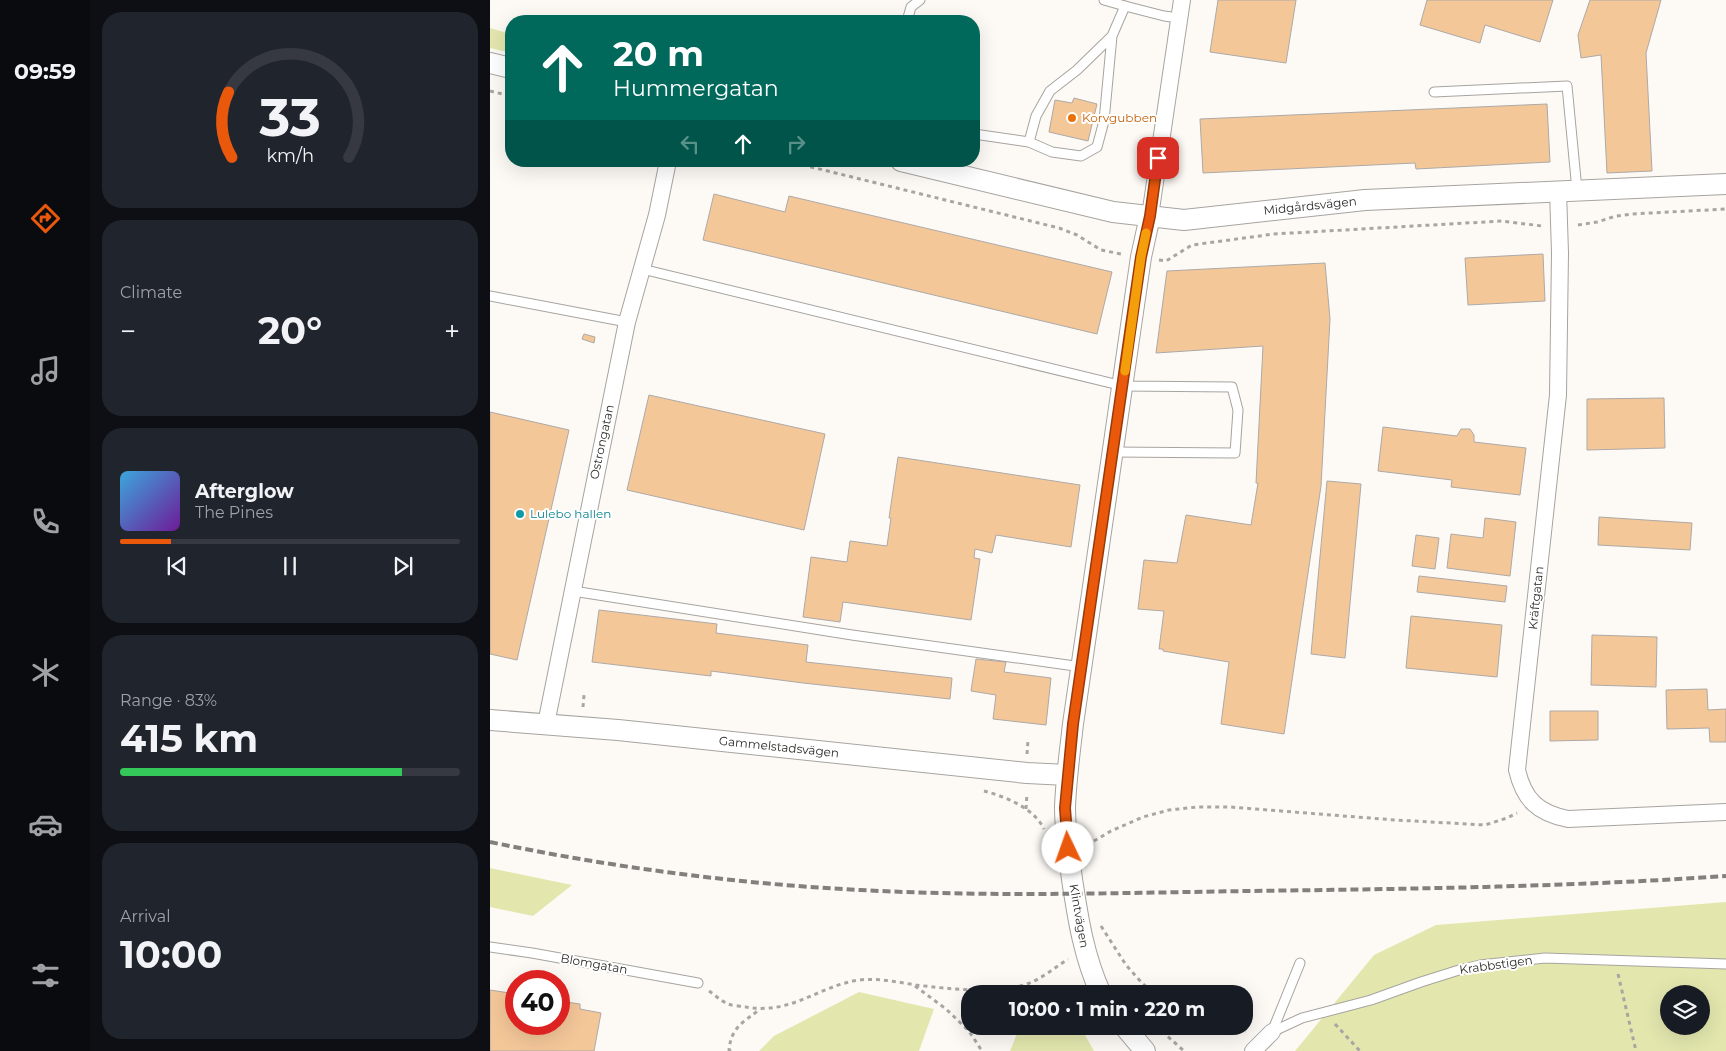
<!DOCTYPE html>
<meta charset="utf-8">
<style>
body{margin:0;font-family:Montserrat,sans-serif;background:#20242c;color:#f1f3f6;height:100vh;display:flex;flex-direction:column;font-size:19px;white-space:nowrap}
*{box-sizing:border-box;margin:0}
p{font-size:16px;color:#9ea1a6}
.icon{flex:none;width:28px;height:28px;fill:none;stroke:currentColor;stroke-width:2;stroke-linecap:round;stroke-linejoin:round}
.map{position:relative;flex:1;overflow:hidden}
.sheet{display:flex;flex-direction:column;gap:12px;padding:12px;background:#0d0f14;width:400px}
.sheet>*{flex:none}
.banner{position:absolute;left:15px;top:15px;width:475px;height:152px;border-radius:20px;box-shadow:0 5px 20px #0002;background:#00695c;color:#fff;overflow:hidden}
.controls{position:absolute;left:1170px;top:985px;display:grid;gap:10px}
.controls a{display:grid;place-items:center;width:50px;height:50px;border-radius:50%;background:#171b24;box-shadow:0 5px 20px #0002;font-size:25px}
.speed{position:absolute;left:15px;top:970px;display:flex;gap:10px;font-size:25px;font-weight:700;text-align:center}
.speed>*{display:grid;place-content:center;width:65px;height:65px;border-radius:50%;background:#171b24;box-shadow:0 5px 20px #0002;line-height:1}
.speed .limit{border:8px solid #d22;background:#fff;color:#111}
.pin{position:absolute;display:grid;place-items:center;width:42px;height:42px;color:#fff;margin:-21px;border-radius:10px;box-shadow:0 2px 8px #0006}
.me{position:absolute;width:55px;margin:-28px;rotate:357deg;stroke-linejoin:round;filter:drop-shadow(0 0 4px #0008)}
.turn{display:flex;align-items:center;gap:18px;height:105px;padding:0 25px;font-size:22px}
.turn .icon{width:65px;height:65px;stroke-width:2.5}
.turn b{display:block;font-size:35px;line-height:42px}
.lanes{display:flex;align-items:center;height:48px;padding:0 25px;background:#0003;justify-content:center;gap:25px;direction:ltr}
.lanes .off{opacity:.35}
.big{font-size:38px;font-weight:700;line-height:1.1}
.sheet .card{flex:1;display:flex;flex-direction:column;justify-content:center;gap:8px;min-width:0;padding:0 18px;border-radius:20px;background:#20242c}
.sheet .dial{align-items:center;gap:0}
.dial svg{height:130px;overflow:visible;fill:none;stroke:#363941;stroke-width:7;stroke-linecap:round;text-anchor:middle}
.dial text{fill:#f1f3f6;stroke:none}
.song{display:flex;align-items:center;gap:15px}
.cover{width:60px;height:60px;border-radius:8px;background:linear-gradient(135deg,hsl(200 70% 55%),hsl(280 70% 35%))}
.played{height:5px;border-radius:2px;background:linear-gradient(90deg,#ea580c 15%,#363941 15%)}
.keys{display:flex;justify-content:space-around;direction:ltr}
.heat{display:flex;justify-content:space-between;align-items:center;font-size:28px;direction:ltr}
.charge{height:8px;border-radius:4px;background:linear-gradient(90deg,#34c759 83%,#363941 0)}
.trip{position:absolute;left:471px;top:985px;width:292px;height:50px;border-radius:20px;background:#171b24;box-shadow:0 5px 20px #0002;font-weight:700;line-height:50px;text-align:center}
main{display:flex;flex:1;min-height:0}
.menu{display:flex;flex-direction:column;width:90px;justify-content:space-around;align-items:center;background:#090b0e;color:#9ea1a6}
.menu .icon{width:35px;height:35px}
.menu .current{color:#ea580c}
.menu b{font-size:22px;color:#f1f3f6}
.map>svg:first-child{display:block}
.green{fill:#e3e7ae;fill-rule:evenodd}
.building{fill:#f4c799;stroke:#ada9a6}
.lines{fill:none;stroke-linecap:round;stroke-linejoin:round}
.service-casing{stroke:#a7a4a0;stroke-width:11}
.minor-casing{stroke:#a7a4a0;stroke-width:18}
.tertiary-casing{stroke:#a7a4a0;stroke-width:22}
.path{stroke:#a8a6a3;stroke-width:3;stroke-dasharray:4 4;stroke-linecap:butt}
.service{stroke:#fff;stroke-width:9}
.minor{stroke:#fff;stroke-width:16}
.tertiary{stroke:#fff;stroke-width:20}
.rail{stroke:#82807d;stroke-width:4;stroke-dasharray:8 4;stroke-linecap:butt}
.route-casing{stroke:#983908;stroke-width:12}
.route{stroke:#ea580c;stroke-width:9}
.slow{stroke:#f59e0b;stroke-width:9}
.food-dot{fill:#e8710a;stroke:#fff;stroke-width:2}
.culture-dot{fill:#0f9aa8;stroke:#fff;stroke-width:2}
.labels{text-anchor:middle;stroke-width:4;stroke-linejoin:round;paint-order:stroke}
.food-label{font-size:12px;fill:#c56008;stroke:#fff;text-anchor:start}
.street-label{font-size:12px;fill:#2b2a28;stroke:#fff}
.culture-label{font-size:12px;fill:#0d838f;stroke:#fff;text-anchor:start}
</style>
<main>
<nav class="menu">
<b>09:59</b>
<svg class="icon current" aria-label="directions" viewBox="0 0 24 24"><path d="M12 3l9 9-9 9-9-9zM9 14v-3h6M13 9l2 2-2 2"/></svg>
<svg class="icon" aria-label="music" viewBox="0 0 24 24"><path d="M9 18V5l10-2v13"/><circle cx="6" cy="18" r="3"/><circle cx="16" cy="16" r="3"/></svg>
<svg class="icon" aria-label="phone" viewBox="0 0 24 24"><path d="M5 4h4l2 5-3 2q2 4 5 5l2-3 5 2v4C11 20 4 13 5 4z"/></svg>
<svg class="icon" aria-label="climate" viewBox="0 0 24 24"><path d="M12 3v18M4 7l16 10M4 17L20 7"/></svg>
<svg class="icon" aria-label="car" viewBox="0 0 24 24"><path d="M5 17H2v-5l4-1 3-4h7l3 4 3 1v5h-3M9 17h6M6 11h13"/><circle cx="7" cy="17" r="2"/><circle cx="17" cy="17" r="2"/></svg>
<svg class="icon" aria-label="filters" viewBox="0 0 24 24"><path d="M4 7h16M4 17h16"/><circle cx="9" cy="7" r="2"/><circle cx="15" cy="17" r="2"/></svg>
</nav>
<section class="sheet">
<div class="card dial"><svg viewBox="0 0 100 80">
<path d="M14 69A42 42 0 1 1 86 69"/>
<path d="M14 69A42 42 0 0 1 12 29" stroke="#ea580c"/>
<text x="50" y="56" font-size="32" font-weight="700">33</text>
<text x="50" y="72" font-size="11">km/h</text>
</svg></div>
<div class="card"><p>Climate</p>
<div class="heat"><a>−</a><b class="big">20°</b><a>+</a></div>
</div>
<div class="card">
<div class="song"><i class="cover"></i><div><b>Afterglow</b><p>The Pines</p></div></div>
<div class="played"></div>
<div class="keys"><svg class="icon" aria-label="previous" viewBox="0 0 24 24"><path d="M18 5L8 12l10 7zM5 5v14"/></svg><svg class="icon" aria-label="pause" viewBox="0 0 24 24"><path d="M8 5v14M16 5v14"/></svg><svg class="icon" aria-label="next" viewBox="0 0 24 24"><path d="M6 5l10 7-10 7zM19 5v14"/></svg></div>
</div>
<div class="card"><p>Range · 83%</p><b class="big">415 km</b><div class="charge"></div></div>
<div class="card"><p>Arrival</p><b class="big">10:00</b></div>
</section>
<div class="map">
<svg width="1236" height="1051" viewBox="0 0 1236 1051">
<rect width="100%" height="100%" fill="#fdfaf6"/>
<g class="green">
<path d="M 0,28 L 21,34 L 21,53 L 0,48 Z"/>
<path d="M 0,868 L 82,885 L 43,916 L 0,907 Z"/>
<path d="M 1236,902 L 1236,1051 L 805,1051 L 884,955 L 946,925 ZM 1179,994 L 1211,994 L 1211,1026 L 1179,1026 Z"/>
<path d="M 369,992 L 444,1009 L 429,1051 L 269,1051 L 284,1036 Z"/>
<path d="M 530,1026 L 590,1026 L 604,1051 L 520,1051 Z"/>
</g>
<g class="building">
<path d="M 728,0 L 806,0 L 796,63 L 720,52 Z"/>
<path d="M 937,0 L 1063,0 L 1050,42 L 995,25 L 990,43 L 930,25 Z"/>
<path d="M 1100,0 L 1171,0 L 1156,53 L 1162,171 L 1117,173 L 1111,55 L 1091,58 L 1088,35 Z"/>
<path d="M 584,98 L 607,104 L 598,141 L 559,132 L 565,100 L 582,103 Z"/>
<path d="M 1057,104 L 1060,162 L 926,169 L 925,163 L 713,173 L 710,119 Z"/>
<path d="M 224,194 L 295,212 L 299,196 L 622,272 L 607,334 L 213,240 Z"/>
<path d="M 1053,254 L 1055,301 L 978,305 L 975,258 Z"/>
<path d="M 835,263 L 840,319 L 831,486 L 794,734 L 731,724 L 739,662 L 673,651 L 673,649 L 669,649 L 674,611 L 648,609 L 654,560 L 687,563 L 696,515 L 761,525 L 768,483 L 766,483 L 773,346 L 666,353 L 677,271 Z"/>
<path d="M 94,334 L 105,337 L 104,343 L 92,339 Z"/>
<path d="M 159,395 L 335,434 L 314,530 L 137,490 Z"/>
<path d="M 1174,398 L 1175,448 L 1097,450 L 1097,399 Z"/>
<path d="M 0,412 L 79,430 L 27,660 L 0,654 Z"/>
<path d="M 893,427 L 967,436 L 971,429 L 980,429 L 984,435 L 984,442 L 1036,448 L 1030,495 L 961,487 L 962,480 L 888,471 Z"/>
<path d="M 408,457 L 590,485 L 581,547 L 506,535 L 502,553 L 485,549 L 484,558 L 490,559 L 481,620 L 353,602 L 350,622 L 313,617 L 321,557 L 357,562 L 360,541 L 397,546 L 401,518 L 399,518 Z"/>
<path d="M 837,481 L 871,484 L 855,658 L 821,654 Z"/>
<path d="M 1109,517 L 1202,523 L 1200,550 L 1108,545 Z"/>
<path d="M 995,518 L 1026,522 L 1020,576 L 957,568 L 961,534 L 993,538 Z"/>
<path d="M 926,535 L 949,538 L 945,569 L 922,566 Z"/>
<path d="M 929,576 L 1017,586 L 1015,602 L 927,592 Z"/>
<path d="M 109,610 L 227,624 L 226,633 L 318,645 L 316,662 L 462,678 L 460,699 L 313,683 L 221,671 L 221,676 L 102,662 Z"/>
<path d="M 921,616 L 1012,625 L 1007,677 L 916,668 Z"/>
<path d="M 1102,635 L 1167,637 L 1166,687 L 1101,685 Z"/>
<path d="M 486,659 L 516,662 L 514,672 L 561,678 L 556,725 L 503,719 L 506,695 L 481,691 Z"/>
<path d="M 1217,689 L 1218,710 L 1236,709 L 1236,742 L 1220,742 L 1219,728 L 1177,729 L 1176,690 Z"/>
<path d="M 1060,711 L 1108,711 L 1108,740 L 1060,741 Z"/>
<path d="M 0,990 L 26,994 L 26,1024 L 69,1024 L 69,1001 L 90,1004 L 90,1009 L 111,1013 L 104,1051 L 0,1051 Z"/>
</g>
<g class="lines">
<g class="service-casing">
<g id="service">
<path d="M 614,0 L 635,6"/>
<path d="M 417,21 L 421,7 L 430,0"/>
<path d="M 622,36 L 587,70 L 560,91 L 546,116 L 539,142 L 562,152 L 591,156 L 607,147 L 614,121 L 622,36 L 635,6 L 674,16 L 689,18"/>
<path d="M 944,92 L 1077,86 L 1087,190"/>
<path d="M 484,134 L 539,142"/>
<path d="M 152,269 L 633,386 L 742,387 L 748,410 L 745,453 L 623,452"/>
<path d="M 0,296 L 137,322"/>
<path d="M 83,591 L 362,635 L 592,667"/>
<path d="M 0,947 L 42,953 L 208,983"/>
<path d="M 782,1032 L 812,1018 L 881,1000 L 931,982 L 969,970 L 990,965 L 1055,958 L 1236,964"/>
<path d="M 782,1032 L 810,963"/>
</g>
</g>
<g class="minor-casing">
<g id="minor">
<path d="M 1068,191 L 1070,253 L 1068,395 L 1027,770 C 1034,800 1048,813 1078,819 L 1236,812"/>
<path d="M 660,216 L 692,0"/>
<path d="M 56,724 L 137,322 L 167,215 L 178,161"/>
<path d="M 763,1051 L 782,1032"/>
</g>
</g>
<g class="tertiary-casing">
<g id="tertiary">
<path d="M 0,63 L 21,68"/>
<path d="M 411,161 L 623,212 L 694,220 L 875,200 L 1236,184"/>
<path d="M 0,720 L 128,730 L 537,773 L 577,775"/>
<path d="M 611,994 C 594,957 588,919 582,879 C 579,856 575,831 575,807 C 576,779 580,751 583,724 L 651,257 L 660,216"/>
<path d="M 634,1026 L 655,1051"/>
</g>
</g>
<g class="path">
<path d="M 0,91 L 21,96"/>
<path d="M 297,161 L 569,228 L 587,235 L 611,250 L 631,254"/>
<path d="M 1088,225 L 1107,222 L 1126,216 L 1142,214 L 1236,209"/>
<path d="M 669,260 L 676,261 L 702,245 L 784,234 L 1012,221 L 1052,226"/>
<path d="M 93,707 L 94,695"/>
<path d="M 537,754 L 538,740"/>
<path d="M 494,791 C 516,797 544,808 554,829"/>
<path d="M 536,809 L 537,793"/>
<path d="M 597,845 L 621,831 L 653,817 L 679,810 L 707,807 L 740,807 L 905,820 L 995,825 L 1017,818 L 1027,813"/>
<path d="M 611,926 L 636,965 L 653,984 L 665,994"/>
<path d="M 1128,974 L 1146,1051"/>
<path d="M 425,986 L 456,1009 L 479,1031 L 492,1051"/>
<path d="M 219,991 C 225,995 231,1001 238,1004 C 243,1006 251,1006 256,1007 C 302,1015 328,986 369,980 C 389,978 407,982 426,985 C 459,989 511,995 542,982 C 555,976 566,967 578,959"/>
<path d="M 845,1024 L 870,1051"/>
<path d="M 666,1026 L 694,1051"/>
<path d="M 724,1026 L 756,1031"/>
<path d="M 241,1051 L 239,1050 C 241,1027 254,1022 270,1009"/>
</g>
<use href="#service" class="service"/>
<use href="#minor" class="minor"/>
<use href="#tertiary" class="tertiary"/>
<path class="rail" d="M 0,842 C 120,867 248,884 370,890 C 499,897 628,893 757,891 C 916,889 1077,887 1236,876"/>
</g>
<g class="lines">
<g class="route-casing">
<path id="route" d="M 578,848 L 575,808 L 583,724 L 651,257 L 660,216 L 668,158"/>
</g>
<use href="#route" class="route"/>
<path class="slow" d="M 635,371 L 651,257 L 656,233"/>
</g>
<circle class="food-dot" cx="582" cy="118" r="5"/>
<circle class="culture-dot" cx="30" cy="514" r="5"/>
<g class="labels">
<g class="food-label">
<text x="592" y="122">Korvgubben</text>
</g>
<g class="street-label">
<text transform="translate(820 206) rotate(-6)" y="4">Midgårdsvägen</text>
<text transform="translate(112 442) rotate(-78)" y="4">Ostrongatan</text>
<text transform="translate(1046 598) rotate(-84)" y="4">Kräftgatan</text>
<text transform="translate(289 747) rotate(6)" y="4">Gammelstadsvägen</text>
<text transform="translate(589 916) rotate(80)" y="4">Klintvägen</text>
<text transform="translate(104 964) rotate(10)" y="4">Blomgatan</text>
<text transform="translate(1006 965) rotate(-8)" y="4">Krabbstigen</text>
</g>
<g class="culture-label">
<text x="40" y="518">Lulebo hallen</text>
</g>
</g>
</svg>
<div class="controls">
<a><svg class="icon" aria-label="layers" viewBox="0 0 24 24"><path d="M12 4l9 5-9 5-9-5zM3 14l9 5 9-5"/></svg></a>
</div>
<div class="speed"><div class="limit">40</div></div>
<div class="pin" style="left:668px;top:158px;background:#d93025"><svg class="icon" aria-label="arrive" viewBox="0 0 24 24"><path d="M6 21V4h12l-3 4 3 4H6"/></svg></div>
<svg class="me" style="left:578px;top:848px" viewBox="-20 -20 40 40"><circle r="19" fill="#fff"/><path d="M0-13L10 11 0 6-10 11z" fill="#ea580c"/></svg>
<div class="trip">10:00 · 1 min · 220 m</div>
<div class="banner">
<div class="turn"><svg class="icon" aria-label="ahead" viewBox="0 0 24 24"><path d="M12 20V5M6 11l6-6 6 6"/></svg><div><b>20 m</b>Hummergatan</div></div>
<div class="lanes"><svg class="icon off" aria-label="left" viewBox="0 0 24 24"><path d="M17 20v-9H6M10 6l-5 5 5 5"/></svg><svg class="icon" aria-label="ahead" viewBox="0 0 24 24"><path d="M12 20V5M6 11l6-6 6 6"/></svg><svg class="icon off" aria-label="right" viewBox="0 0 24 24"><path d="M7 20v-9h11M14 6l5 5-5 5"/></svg></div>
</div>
</div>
</main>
